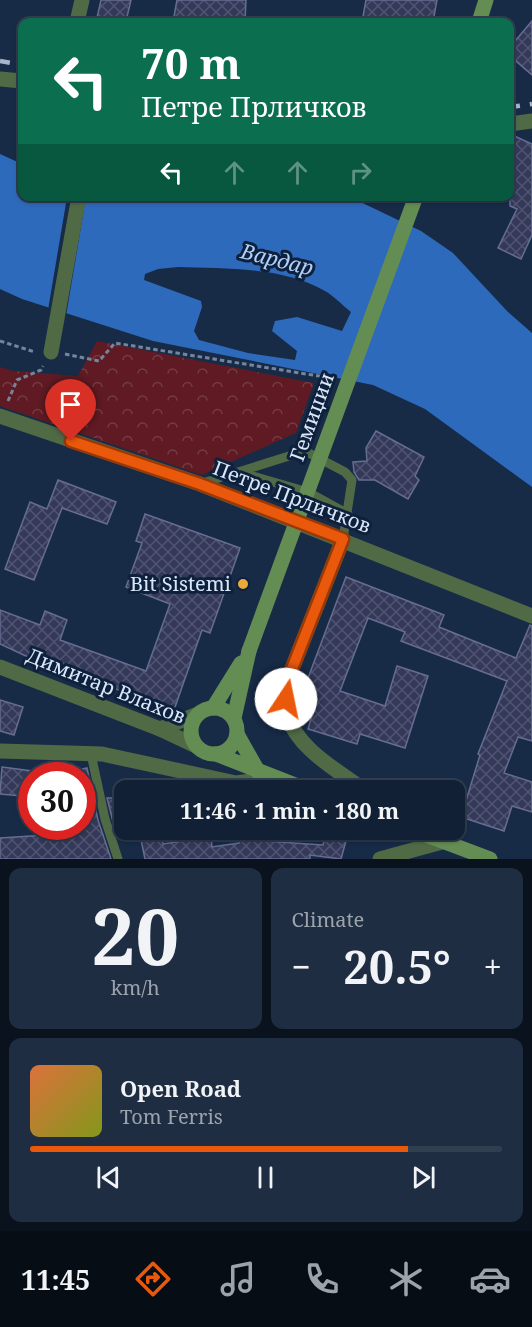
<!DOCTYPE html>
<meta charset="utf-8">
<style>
body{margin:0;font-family:"Noto Serif",serif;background:#1e2d41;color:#f1f3f6;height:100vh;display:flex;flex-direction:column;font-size:22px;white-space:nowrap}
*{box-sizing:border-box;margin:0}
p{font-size:20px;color:#9ca3ad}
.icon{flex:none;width:33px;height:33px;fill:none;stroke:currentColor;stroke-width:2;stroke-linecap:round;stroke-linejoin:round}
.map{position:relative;height:859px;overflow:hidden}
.panel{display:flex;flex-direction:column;gap:9px;padding:9px;background:#09121d;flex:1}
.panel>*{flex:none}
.banner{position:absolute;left:18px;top:18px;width:496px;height:183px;border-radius:12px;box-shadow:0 2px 4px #0004,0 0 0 2px #303e50;background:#0b6e4f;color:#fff;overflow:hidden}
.speed{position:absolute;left:18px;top:762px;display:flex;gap:12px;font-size:30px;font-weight:700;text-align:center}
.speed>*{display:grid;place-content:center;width:78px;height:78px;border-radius:50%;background:#112035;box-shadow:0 2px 4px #0004,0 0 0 2px #303e50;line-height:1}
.speed .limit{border:9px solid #d22;background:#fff;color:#111}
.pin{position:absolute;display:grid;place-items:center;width:51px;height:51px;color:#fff;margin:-62px -26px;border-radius:50% 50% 50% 0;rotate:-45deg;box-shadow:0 0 6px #0007}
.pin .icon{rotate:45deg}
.me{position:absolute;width:66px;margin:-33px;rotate:11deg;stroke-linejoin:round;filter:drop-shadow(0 0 4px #0008)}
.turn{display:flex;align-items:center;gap:21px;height:126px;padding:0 24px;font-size:27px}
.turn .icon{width:78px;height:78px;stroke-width:2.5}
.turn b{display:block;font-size:42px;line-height:51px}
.lanes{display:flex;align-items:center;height:57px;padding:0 24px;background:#0003;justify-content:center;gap:30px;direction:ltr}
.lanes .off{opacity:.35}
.big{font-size:45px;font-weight:700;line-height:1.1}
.panel .widget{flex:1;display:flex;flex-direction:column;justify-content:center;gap:9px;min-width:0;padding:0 21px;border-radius:12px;background:#1e2d41}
.panel .dial{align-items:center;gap:0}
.dial b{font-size:78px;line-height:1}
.song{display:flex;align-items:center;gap:18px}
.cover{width:72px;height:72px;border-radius:9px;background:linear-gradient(135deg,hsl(20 70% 55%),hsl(70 70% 35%))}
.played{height:6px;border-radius:3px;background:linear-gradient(90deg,#ea580c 80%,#303e50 80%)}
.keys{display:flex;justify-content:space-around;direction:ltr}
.heat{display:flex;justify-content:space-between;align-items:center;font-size:33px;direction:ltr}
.panel .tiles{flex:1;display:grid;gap:9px;grid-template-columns:1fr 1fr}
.widget:last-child{grid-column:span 2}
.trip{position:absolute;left:114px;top:780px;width:351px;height:60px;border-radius:12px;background:#112035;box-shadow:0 2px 4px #0004,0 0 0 2px #303e50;font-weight:700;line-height:60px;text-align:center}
.tabs{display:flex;height:96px;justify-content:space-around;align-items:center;background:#070d15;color:#9ca3ad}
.tabs .icon{width:42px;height:42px}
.tabs .selected{color:#ea580c}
.tabs b{font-size:27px;color:#f1f3f6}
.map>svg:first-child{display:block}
.forest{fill:url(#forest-crowns)}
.water{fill:#2e6abb;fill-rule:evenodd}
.pier{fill:#172b47}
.building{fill:url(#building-cross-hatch);stroke:#676d92;stroke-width:1.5}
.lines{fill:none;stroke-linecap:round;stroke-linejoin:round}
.path{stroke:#74859c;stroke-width:3;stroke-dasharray:4.5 3;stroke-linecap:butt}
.lane{stroke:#506a46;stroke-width:9}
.street{stroke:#506a46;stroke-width:15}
.secondary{stroke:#648d53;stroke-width:15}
.rail{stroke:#a6b5ca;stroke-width:4.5;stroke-dasharray:10 10;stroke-linecap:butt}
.secondary-bridge{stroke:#648d53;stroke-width:15}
.route-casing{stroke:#983908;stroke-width:15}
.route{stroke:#ea580c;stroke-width:10}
.poi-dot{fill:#ebaa39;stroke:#0e213c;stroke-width:2}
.labels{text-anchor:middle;stroke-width:6;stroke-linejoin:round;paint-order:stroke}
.street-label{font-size:20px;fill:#dae7f9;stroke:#0e213c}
.poi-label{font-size:20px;fill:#dae7f9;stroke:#0e213c;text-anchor:end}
.water-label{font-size:21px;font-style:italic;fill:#b0cffa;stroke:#0e213c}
</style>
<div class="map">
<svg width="532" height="859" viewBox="0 0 532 859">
<defs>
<pattern id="forest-crowns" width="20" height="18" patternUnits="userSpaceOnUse" patternTransform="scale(1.5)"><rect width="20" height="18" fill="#5f1a23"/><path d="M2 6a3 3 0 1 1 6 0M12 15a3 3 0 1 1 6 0" fill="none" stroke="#753b44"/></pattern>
<pattern id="building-cross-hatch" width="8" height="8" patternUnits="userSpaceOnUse" patternTransform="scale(1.5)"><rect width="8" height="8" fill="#343859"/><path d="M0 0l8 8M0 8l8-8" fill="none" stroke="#515572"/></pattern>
</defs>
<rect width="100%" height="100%" fill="#172b47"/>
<path class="forest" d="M 97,341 L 314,383 L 296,433 L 202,475 L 0,406 L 0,367 L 14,371 L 78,376 Z"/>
<path class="water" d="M 0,154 L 22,164 L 22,196 L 161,196 L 221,201 L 251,196 L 350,197 L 421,231 L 453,253 L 507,311 L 532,333 L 532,487 L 425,409 L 373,385 L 153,341 L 22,299 L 0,289 ZM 178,267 C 225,269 282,266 325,291 C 334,296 342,305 351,312 L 342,331 L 297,317 L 275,321 L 272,331 L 297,351 L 295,360 L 248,353 L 199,340 L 194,331 L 202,307 L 201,301 L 144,280 L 145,274 L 158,269 Z"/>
<path class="pier" d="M 67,197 L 86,197 L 66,316 L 48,310 Z"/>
<g class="building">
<path d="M 101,0 L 131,0 L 127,17 L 123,17 L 122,22 L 96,22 Z"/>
<path d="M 177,0 L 246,0 L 245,22 L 173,22 Z"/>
<path d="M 366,0 L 437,0 L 433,22 L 362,22 Z"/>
<path d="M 532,21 L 532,75 L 510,56 L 510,47 Z"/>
<path d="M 510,134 L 532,144 L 532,235 L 521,259 L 498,248 L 517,209 L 510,206 Z"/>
<path d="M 376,431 L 424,457 L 415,476 L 419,480 L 408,499 L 375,480 L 359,480 L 354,472 L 353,462 L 367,461 L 366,448 Z"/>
<path d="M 58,480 L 116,502 L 107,524 L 62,508 L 34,580 L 5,569 L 30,502 L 47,509 Z"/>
<path d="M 145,514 L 240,548 L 210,633 L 202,630 L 174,710 L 47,664 L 47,661 L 28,657 L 0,644 L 0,610 L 40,625 L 45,611 L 67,620 L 60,640 L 146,671 L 170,604 L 126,587 L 142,543 L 136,541 Z"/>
<path d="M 346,577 L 444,615 L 439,627 L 516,658 L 530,625 L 532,626 L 532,741 L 518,737 L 504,773 L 532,782 L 532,812 L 512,806 L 504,831 L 461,817 L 480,755 L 478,754 L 507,681 L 401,641 L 405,632 L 368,618 L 340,691 L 385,706 L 397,666 L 428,676 L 405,748 L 360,734 L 357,744 L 308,729 L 317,699 L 302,694 Z"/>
<path d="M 0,700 L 23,707 L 14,735 L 0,731 Z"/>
<path d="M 2,767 L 32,771 L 32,797 L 0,794 Z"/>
<path d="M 87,768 L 98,820 L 111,859 L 0,859 L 0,838 L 62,834 L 61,831 L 82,826 L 82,769 Z"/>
<path d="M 107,798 L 124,798 L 124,822 L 113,822 Z"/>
<path d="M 139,830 L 160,830 L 163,844 L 211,837 L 212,847 L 239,843 L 240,830 L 265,830 L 264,841 L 323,845 L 327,830 L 349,830 L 341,859 L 310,855 L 310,859 L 145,859 Z"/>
</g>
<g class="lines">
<g class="path">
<path d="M 0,341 L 35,352"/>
<path d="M 65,354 L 99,361 L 115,343 L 331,378"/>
<path d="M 8,401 L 17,380 L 41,370 L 43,366"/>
</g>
<g class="lane">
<path d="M 242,473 L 308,492 L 348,514"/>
<path d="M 203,483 L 305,451 L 345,472 L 352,480 L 343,539"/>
<path d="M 91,754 L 105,819 L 118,859"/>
</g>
<g class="street">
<path d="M 77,22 L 82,0"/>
<path d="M 0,79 L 22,81"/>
<path d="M 510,124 L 532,121"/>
<path d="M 51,352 L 79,196"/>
<path d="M 0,416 L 200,484 L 532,616"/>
<path d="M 343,539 L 288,679 C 287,691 284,704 288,716 C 297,749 339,771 364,790"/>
<path d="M 0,667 L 160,729 L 196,746"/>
<path d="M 160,729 L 198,714"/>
<path d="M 0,751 L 102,754 L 236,783 L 274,778"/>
<path d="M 380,859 L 442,842"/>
</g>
<g class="secondary">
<path d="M 479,22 L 486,0"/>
<circle cx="214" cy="731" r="23"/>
<path d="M 213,708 L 241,663"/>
<path d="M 234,718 L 249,651"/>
<path d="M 237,734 L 259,773"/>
<path d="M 216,754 L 308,790"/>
<path d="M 413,830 L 490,859"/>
</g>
<g class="rail">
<path d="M 0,61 L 22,65"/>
<path d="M 510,107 L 532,104"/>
</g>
<path class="secondary-bridge" d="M 249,651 L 416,196"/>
</g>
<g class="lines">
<g class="route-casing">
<path id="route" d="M 71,441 L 200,484 L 343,539 L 288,679 L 286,699"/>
</g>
<use href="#route" class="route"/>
</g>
<circle class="poi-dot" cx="243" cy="584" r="6"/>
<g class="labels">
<g class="street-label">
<text transform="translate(312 417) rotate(-70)" y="7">Гемиџии</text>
<text transform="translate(292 497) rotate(21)" y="7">Петре Прличков</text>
<text transform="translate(106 686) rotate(22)" y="7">Димитар Влахов</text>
</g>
<g class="poi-label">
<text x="231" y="591">Bit Sistemi</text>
</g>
<g class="water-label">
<text transform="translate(277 260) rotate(14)" y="7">Вардар</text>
</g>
</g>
</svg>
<div class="speed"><div class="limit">30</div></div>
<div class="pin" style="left:71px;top:441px;background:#d93025"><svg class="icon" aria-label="arrive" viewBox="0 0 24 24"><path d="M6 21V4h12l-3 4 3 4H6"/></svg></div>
<svg class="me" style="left:286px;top:699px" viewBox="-20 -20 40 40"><circle r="19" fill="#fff"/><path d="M0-13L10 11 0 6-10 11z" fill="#ea580c"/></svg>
<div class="trip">11:46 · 1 min · 180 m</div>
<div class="banner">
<div class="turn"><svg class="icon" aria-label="left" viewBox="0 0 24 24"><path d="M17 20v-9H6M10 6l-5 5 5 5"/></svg><div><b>70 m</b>Петре Прличков</div></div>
<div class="lanes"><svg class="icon" aria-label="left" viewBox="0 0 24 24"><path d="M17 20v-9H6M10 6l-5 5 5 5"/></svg><svg class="icon off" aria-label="ahead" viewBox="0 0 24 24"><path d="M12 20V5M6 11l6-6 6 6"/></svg><svg class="icon off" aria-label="ahead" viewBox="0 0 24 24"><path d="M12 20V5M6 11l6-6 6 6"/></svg><svg class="icon off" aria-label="right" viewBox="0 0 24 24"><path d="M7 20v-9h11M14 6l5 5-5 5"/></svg></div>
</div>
</div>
<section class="panel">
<div class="tiles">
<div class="widget dial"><b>20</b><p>km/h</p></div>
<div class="widget"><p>Climate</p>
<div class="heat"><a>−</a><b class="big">20.5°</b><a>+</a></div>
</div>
<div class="widget">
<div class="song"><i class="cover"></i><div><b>Open Road</b><p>Tom Ferris</p></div></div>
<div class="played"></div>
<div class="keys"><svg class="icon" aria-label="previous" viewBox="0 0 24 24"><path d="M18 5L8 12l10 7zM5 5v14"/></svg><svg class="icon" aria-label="pause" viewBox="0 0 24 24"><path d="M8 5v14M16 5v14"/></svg><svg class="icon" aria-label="next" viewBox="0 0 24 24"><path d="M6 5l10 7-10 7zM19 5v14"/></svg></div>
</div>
</div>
</section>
<nav class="tabs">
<b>11:45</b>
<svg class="icon selected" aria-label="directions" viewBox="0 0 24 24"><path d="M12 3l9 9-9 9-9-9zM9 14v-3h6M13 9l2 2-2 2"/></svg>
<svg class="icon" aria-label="music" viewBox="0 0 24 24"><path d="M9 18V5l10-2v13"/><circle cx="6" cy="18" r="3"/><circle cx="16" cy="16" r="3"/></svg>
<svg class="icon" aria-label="phone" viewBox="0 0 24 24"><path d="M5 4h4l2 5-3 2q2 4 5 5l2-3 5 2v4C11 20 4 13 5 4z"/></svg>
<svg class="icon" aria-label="climate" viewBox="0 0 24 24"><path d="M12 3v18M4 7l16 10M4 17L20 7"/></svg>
<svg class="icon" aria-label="car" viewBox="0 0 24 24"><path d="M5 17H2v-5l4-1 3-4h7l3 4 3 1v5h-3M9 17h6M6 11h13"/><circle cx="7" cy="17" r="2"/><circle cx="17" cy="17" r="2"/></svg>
</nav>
